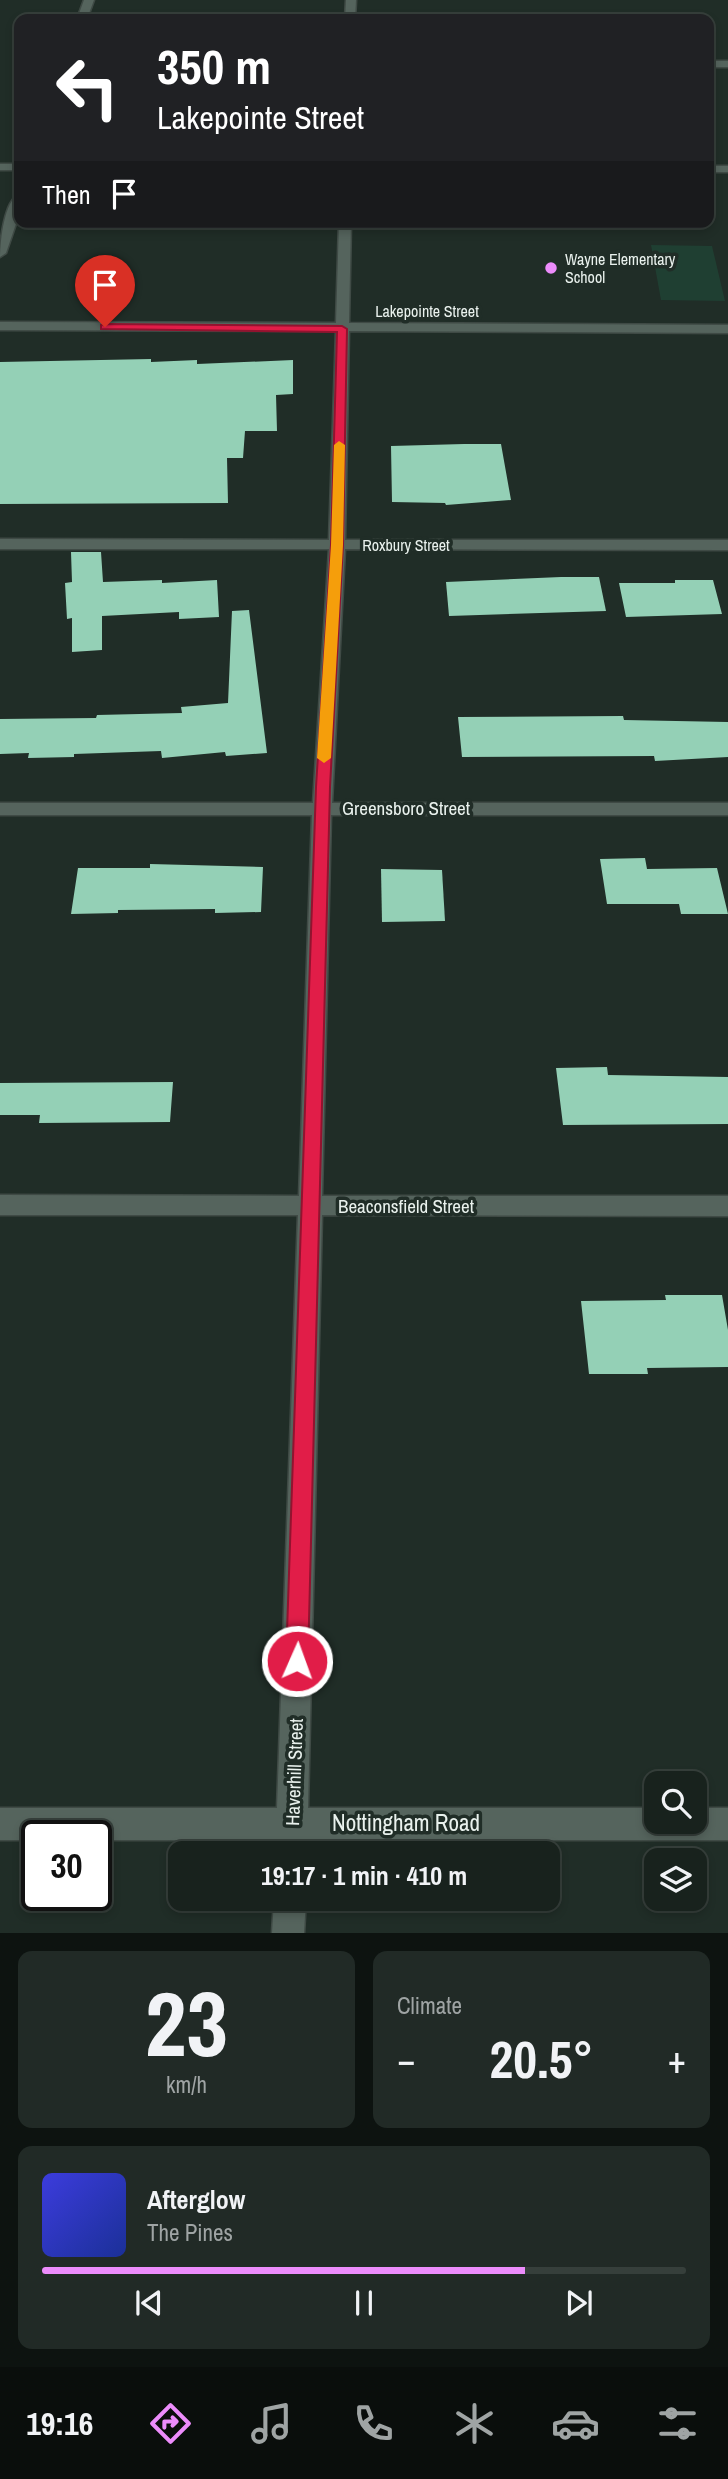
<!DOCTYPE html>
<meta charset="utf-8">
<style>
body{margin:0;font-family:"Archivo Narrow",sans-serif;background:#212a26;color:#f1f3f6;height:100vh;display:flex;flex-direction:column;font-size:26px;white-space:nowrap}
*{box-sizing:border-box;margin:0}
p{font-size:23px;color:#9fa4a4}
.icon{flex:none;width:38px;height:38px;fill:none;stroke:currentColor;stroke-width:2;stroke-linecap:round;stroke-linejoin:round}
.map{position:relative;height:1933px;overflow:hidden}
.sheet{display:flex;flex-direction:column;gap:18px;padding:18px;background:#0d1310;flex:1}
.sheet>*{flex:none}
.banner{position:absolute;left:14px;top:14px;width:700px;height:214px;border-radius:14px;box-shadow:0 4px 10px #0003,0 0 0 2px #363f3b;background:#202124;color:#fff;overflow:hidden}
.controls{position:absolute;left:644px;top:1771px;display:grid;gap:14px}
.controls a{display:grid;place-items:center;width:63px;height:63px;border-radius:14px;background:#18221d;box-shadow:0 4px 10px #0003,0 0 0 2px #363f3b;font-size:35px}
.speed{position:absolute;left:21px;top:1820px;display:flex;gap:14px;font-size:35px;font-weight:700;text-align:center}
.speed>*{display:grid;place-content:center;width:91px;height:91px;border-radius:50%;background:#18221d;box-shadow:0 4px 10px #0003,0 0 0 2px #363f3b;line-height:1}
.speed .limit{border:4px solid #111;border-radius:10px;background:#fff;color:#111}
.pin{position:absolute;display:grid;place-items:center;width:60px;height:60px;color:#fff;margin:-72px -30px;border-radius:50% 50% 50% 0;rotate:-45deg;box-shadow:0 0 7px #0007}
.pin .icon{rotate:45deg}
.me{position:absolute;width:77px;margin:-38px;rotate:2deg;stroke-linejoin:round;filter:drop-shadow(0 0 5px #0008)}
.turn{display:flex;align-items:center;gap:24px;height:147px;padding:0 28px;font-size:32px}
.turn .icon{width:91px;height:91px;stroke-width:2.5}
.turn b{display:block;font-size:49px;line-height:60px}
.then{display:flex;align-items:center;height:66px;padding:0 28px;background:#0003;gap:14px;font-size:26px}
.big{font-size:52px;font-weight:800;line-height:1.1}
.sheet .card{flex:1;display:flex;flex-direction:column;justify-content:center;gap:10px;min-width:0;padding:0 24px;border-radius:14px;background:#212a26}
.sheet .dial{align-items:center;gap:0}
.dial b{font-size:91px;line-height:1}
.song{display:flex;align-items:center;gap:21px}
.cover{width:84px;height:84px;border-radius:10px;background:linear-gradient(135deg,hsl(240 70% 55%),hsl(230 70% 35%))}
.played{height:7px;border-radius:4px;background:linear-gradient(90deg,#ec8cfb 75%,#363f3b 75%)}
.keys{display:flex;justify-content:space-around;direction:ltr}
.heat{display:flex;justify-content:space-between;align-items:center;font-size:38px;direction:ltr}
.sheet .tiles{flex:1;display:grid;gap:18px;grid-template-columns:1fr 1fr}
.card:last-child{grid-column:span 2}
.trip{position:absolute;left:168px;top:1841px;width:392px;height:70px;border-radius:14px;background:#18221d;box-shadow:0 4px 10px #0003,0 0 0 2px #363f3b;font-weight:800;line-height:70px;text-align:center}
.tabs{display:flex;height:112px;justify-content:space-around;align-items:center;background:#0a0e0c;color:#9fa4a4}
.tabs .icon{width:49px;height:49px}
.tabs .selected{color:#ec8cfb}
.tabs b{font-size:32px;color:#f1f3f6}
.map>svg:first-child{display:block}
.green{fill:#1f3f32}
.building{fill:#94d0b6}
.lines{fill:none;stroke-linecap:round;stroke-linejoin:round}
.minor-casing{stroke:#3f4a45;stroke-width:3}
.minor{fill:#55645d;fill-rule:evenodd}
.route{fill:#e11d48;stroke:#92132f;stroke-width:2}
.slow{fill:#f59e0b}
.poi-dot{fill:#ec8cfb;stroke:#202d27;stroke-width:2.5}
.labels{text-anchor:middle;stroke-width:7;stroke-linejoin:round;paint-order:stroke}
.far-poi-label{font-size:16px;fill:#e9f1ed;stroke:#202d27;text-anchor:start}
.far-street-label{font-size:16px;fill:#e9f1ed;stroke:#202d27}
.street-label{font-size:19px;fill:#e9f1ed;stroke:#202d27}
.near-street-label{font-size:23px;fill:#e9f1ed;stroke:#202d27}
</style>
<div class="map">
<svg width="728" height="1933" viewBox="0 0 728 1933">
<rect width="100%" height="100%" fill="#202d27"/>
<path class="green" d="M 651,245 L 712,246 L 725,301 L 661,300 Z"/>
<g class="building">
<path d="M 151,359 L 151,362 L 197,360 L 197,364 L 293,360 L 293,394 L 276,395 L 277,431 L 245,431 L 243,458 L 227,458 L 228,503 L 0,504 L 0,362 Z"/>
<path d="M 464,444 L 501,444 L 511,500 L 446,505 L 445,503 L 392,502 L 391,446 Z"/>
<path d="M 71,552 L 101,552 L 103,582 L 162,580 L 162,583 L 217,580 L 219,617 L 179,619 L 179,612 L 102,616 L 102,650 L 72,652 L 72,618 L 67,619 L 65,583 L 72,582 Z"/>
<path d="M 561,577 L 599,577 L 606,611 L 449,616 L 446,582 Z"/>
<path d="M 675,580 L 713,580 L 722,614 L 626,617 L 619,583 L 675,583 Z"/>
<path d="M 249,610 L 267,753 L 226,756 L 225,752 L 162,758 L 161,751 L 74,754 L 74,757 L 28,758 L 29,753 L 0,754 L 0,719 L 96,718 L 97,715 L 182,713 L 181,707 L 228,703 L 232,611 Z"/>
<path d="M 623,716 L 624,720 L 728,722 L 728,757 L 655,761 L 654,756 L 462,757 L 458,717 Z"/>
<path d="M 645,858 L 647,869 L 717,868 L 728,914 L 681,914 L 679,904 L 607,904 L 600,859 Z"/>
<path d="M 150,864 L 263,867 L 261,912 L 215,913 L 215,909 L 118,910 L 118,913 L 71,914 L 78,868 L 150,868 Z"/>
<path d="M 381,869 L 442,870 L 445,921 L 382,922 Z"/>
<path d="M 607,1067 L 608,1075 L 728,1077 L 728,1124 L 563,1125 L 556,1068 Z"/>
<path d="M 173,1082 L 170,1122 L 39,1123 L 40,1115 L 0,1115 L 0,1083 Z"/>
<path d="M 665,1295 L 722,1295 L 728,1330 L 728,1367 L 647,1368 L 648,1374 L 589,1374 L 581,1301 L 666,1300 Z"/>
</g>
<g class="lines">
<g class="minor-casing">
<g id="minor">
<path d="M 84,0 L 94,0 L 87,19 L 77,19 Z"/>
<path d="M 346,0 L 356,0 L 355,19 L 345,19 Z"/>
<rect x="709" y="61" width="19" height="6"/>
<rect x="0" y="164" width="19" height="6"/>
<rect x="709" y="166" width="19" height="6"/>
<path d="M 19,194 L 19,215 L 6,253 L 0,257 C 0,242 4,201 19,194 Z"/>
<path d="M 339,222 L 351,222 L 349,323 L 728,325 L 728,333 L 349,331 L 345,540 L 728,540 L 728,550 L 345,549 L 332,803 L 728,803 L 728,815 L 331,815 L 322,1196 L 728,1196 L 728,1216 L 322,1215 L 308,1808 L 656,1808 L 656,1822 L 695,1822 L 695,1808 L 728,1808 L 728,1840 L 307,1840 L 307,1853 L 275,1853 L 276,1840 L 96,1840 L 96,1836 L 37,1836 L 37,1840 L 0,1840 L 0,1808 L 277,1808 L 298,1215 L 0,1215 L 0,1195 L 299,1196 L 312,815 L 0,815 L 0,803 L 313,803 L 329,549 L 0,549 L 0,539 L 329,540 L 336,331 L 0,330 L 0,322 L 336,323 Z"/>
<path d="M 274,1899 L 306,1899 L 304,1933 L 272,1933 Z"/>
</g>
</g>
<use href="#minor" class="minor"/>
</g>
<path class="route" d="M 105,324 L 342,326 L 347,329 L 343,545 L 330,787 L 308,1661 L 305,1669 L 297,1672 L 289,1669 L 286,1661 L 316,787 L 331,545 L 337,332 L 101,329 L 101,325 Z"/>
<path class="slow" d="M 339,441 L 345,445 L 343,545 L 331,758 L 324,763 L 317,758 L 331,545 L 334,445 Z"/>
<circle class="poi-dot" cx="551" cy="268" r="7"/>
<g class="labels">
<g class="far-poi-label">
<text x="565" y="265">Wayne Elementary<tspan x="565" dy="18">School</tspan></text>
</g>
<g class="far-street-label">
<text x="427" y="317">Lakepointe Street</text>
<text x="406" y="551">Roxbury Street</text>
</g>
<g class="street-label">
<text x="406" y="815">Greensboro Street</text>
<text x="406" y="1213">Beaconsfield Street</text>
<text transform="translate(294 1772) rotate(-88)" y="7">Haverhill Street</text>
</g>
<g class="near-street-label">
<text x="406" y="1831">Nottingham Road</text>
</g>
</g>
</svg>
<div class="controls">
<a><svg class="icon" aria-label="search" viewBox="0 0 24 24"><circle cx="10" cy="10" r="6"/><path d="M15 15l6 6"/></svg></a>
<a><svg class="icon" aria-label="layers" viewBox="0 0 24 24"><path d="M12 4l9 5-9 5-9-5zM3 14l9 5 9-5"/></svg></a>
</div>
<div class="speed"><div class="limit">30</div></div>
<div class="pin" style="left:105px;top:327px;background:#d93025"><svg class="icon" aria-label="arrive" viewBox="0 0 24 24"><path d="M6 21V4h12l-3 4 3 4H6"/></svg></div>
<svg class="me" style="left:297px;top:1661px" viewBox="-20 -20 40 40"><circle r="17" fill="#e11d48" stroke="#fff" stroke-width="3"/><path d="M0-11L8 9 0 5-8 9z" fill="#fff"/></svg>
<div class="trip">19:17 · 1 min · 410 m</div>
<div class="banner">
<div class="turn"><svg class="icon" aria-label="left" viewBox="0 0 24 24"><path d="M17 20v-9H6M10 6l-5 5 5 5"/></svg><div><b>350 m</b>Lakepointe Street</div></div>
<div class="then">Then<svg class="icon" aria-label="arrive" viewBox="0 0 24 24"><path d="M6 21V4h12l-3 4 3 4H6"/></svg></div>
</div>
</div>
<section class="sheet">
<div class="tiles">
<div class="card dial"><b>23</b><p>km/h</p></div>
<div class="card"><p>Climate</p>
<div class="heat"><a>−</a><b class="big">20.5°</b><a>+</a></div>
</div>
<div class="card">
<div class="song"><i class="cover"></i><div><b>Afterglow</b><p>The Pines</p></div></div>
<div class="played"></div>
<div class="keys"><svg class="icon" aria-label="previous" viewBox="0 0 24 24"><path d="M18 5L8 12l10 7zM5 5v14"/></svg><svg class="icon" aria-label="pause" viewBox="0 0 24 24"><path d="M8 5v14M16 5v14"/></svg><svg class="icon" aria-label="next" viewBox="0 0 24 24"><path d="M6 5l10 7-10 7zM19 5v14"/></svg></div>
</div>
</div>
</section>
<nav class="tabs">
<b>19:16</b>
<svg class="icon selected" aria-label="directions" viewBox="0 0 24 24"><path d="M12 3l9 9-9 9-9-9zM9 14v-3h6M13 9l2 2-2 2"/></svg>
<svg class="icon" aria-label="music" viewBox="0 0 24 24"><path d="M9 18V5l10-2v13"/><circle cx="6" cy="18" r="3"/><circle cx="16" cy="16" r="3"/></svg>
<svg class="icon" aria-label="phone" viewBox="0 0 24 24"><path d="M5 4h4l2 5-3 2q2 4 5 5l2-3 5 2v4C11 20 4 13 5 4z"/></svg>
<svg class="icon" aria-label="climate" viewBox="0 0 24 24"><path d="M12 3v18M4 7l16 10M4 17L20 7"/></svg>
<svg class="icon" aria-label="car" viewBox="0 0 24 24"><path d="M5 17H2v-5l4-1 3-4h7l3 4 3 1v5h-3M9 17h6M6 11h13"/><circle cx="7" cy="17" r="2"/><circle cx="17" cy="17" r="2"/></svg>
<svg class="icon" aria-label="filters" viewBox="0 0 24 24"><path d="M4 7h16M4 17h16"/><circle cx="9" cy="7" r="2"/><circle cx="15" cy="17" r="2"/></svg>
</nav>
